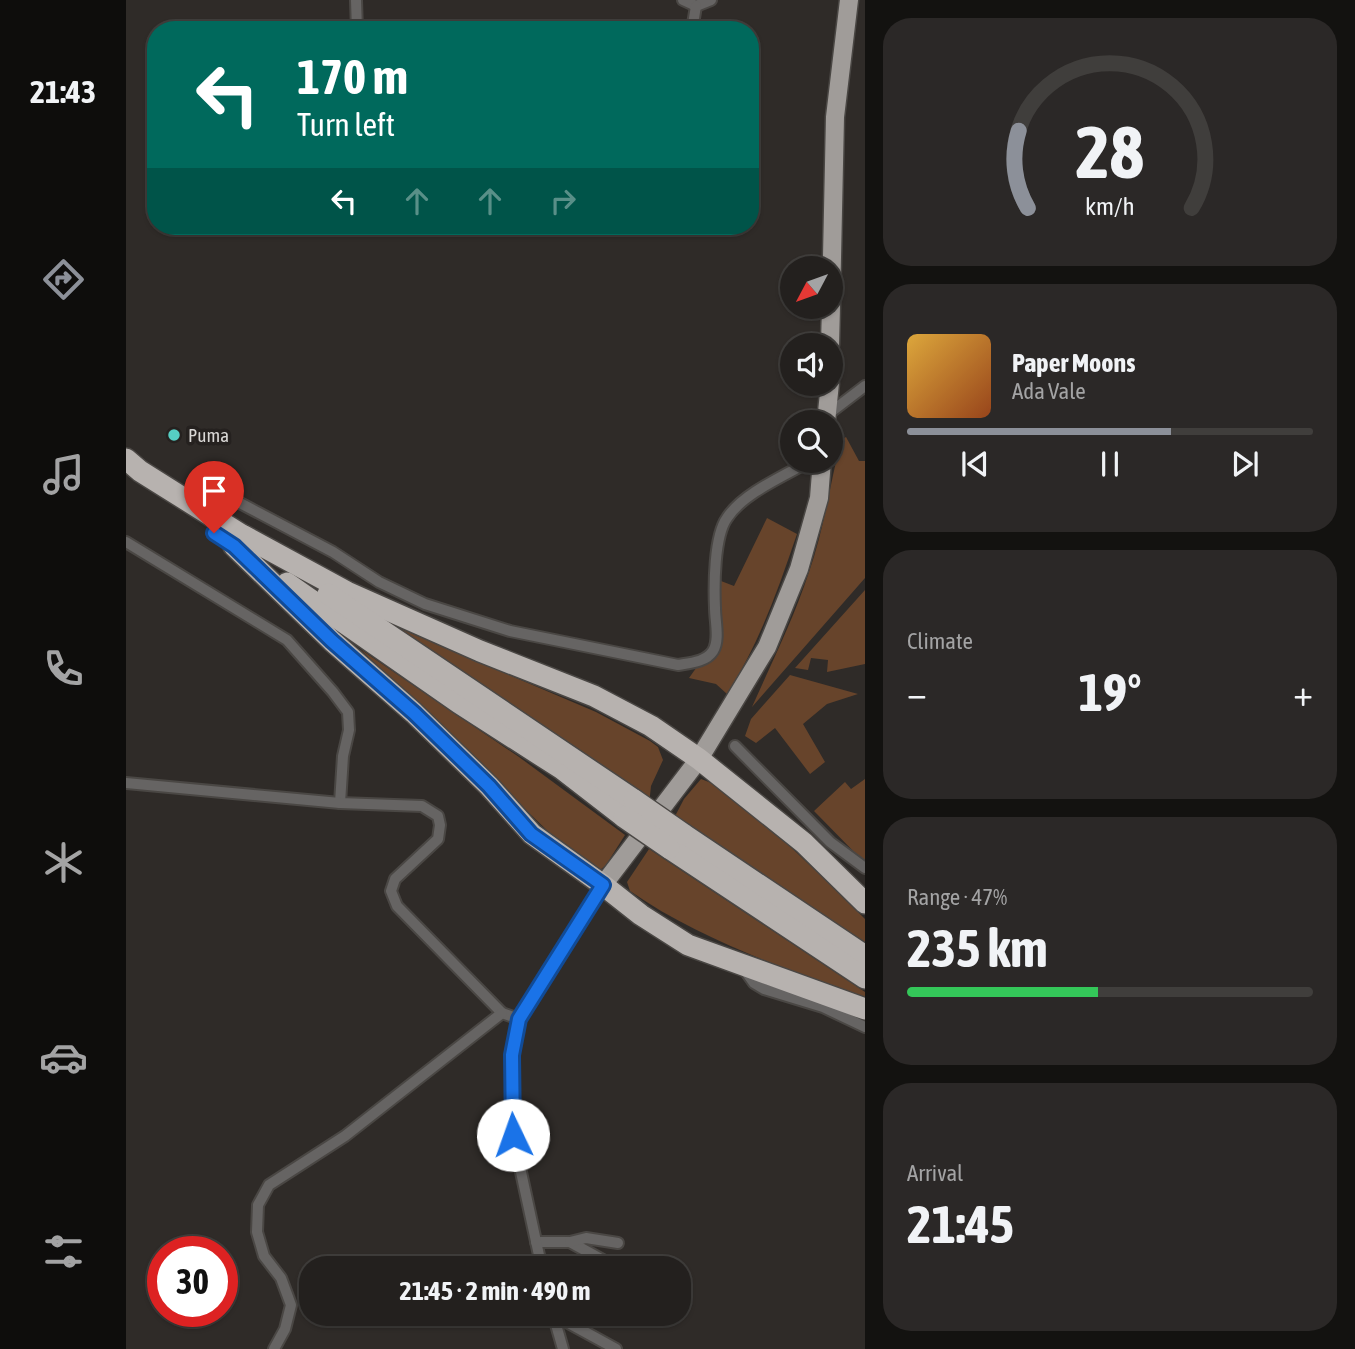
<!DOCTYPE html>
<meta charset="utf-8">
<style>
body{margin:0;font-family:"Asap Condensed",sans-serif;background:#2b2827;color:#f1f3f6;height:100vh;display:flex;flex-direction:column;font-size:26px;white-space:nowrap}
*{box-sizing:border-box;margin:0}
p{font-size:23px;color:#a3a3a4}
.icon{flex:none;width:38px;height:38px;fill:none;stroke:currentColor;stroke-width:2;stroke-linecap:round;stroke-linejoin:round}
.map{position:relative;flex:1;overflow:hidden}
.details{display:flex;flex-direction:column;gap:18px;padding:18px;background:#131210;width:490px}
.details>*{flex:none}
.banner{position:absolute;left:21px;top:21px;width:612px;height:214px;border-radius:28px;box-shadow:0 2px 5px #0004,0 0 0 2px #403e3c;background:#00695c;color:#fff;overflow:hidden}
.needle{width:46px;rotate:229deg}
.controls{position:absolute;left:654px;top:256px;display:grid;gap:14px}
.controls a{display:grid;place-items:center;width:63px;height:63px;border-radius:50%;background:#23201e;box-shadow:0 2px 5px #0004,0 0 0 2px #403e3c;font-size:35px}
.speed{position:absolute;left:21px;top:1236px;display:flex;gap:14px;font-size:35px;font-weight:700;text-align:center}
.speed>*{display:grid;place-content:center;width:91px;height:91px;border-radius:50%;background:#23201e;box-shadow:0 2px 5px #0004,0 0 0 2px #403e3c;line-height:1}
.speed .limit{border:10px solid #d22;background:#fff;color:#111}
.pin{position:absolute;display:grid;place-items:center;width:60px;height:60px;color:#fff;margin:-72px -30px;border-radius:50% 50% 50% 0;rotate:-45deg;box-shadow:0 0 7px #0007}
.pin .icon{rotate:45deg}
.me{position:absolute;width:77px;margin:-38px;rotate:357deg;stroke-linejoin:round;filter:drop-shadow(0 0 5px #0008)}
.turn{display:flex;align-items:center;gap:24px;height:147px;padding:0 35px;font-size:32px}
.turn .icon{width:91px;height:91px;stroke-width:2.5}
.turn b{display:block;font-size:49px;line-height:60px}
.lanes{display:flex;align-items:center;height:66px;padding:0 35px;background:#0003;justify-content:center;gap:35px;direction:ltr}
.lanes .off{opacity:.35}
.big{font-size:52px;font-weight:700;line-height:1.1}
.details .tile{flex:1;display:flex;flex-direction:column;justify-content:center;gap:10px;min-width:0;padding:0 24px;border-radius:28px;background:#2b2827}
.details .dial{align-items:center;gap:0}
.dial svg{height:182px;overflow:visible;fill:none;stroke:#403e3c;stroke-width:7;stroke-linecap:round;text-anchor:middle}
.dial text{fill:#f1f3f6;stroke:none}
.song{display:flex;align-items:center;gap:21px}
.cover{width:84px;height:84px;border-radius:10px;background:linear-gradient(135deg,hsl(40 70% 55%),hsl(20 70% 35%))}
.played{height:7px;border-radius:4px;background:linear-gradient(90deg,#8c9099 65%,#403e3c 65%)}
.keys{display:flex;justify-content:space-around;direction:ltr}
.heat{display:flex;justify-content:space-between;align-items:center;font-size:38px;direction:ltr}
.charge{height:10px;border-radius:5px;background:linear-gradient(90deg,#34c759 47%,#403e3c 0)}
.trip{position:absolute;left:173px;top:1256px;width:392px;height:70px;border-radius:28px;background:#23201e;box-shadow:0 2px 5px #0004,0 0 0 2px #403e3c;font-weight:700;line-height:70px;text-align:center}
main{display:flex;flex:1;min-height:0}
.tab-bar{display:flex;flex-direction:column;width:126px;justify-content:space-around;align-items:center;background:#0e0d0c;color:#a3a3a4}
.tab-bar .icon{width:49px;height:49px}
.tab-bar .current{color:#8c9099}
.tab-bar b{font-size:32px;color:#f1f3f6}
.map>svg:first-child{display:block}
.green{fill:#67442b}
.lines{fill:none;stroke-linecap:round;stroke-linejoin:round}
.street-casing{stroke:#4a4744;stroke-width:14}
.primary-casing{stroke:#4a4744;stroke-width:21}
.highway-casing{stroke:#4a4744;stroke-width:24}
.street{stroke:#666463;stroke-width:10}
.primary{stroke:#a09c99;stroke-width:18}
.highway{stroke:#b7b2af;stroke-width:21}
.highway-bridge-casing{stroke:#4a4744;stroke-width:24;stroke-linecap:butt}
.highway-bridge{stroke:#b7b2af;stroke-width:21}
.route-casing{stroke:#114b97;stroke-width:18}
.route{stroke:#1a73e8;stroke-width:12}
.poi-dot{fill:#56cec3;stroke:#25211f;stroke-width:2.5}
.labels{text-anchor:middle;stroke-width:7;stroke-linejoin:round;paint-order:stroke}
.poi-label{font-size:19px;fill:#d9d7d5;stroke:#25211f;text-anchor:start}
</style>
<main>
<nav class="tab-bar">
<b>21:43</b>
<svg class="icon current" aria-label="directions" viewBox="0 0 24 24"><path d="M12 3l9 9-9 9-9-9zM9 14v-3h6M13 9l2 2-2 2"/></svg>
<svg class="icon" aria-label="music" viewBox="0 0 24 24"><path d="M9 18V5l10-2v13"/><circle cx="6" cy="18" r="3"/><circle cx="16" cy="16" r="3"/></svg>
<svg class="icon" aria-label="phone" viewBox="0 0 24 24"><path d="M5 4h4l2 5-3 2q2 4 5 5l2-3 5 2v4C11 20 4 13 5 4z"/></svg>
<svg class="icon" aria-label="climate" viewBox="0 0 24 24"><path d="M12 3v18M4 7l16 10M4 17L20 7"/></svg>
<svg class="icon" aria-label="car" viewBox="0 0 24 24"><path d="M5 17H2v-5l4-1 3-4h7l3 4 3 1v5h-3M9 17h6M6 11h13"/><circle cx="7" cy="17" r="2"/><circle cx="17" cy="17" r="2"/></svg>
<svg class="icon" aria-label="filters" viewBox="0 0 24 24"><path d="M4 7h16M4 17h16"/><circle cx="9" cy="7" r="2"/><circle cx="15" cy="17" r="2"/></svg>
</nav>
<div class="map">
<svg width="739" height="1349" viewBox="0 0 739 1349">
<rect width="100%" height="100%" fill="#2f2b28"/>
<g class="green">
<path d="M 720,437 L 733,461 L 739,461 L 739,578 L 626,707 C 646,662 668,618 683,572 C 698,529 704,484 715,440 Z"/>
<path d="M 641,518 L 671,534 C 652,590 633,644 601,694 L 590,684 L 563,678 L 595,633 L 595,581 L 608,586 Z"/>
<path d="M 739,590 L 739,664 L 701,672 L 702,660 L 685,658 L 682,670 L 669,668 Z"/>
<path d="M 259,622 L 470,712 L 524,741 L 532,747 L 537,760 L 525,786 L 523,805 Z"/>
<path d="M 234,649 L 393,757 L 499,835 L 480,865 L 473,871 L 435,844 Z"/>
<path d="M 664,675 L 732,694 L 701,704 L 677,724 L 699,762 L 684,774 L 649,728 L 630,743 L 619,736 L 625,719 Z"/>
<path d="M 575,779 C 603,788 623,810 645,829 C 677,858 708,888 739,919 L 739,949 L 547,820 L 558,799 Z"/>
<path d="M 739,779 L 739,859 L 736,860 L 688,811 L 719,782 L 725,789 Z"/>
<path d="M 523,849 L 739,992 L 739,1000 C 660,968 574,940 504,891 L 501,882 Z"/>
</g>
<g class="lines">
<g class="street-casing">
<g id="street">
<path d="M 230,0 L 231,30"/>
<path d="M 557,0 L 570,6 L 585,0"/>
<path d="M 566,30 L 570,6"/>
<path d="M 701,415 L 739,386"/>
<path d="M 63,501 L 74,482 L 207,552 L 253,582 L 299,604 L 384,631 L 552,665 C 564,663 580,662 587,651 C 594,640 589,621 589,608 C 588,586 588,536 601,518 C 617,493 660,475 686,460"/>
<path d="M 0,542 L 161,640 L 207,692 L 222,712 L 223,730 L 217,756 L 214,803"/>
<path d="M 609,746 L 704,842 L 739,868"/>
<path d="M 0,783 L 214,803 L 296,806 L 312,816 L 314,825 L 312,839 L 269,879 L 265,891 L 271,906 L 376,1013 L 393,1019"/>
<path d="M 618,969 L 628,983 L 638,989 L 697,1007 L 739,1027"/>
<path d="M 410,1242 L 444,1242 L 493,1269"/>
<path d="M 444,1242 L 460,1238 L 492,1243"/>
<path d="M 416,1269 L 387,1135 L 386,1055 L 393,1019 L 477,885"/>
<path d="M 553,1291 L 560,1291"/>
<path d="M 427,1314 L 437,1349"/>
<path d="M 428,1315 L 490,1349"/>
<path d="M 148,1349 L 159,1329 L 165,1305 L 155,1278 L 138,1256 L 131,1232 L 132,1205 L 143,1185 L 219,1136 L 376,1013"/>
</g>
</g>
<g class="primary-casing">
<g id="primary">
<path d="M 705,304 L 709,117 L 723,0"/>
<path d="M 704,345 L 705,306"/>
<path d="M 700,422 L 704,383"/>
<path d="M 477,885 L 573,759 L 641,647 L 673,569 L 693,498 L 696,460"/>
</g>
</g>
<g class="highway-casing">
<g id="highway">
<path d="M 0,459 L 14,471 L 127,542"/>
<path d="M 118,536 L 221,592 L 354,651 L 468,696 L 525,726 L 573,759 L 678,843 L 739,903"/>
<path d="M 108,546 L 206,641 L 288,713 L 363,786 L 406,834 L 477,885 L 515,915 L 562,945 L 739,1009"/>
<path d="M 161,583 L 333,703 L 436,769 L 498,817"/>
<path d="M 202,594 L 508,800"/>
<path d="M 557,834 L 739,956"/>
<path d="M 543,848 L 739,978"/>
</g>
</g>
<use href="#street" class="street"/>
<use href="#primary" class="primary"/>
<use href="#highway" class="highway"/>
<g class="highway-bridge-casing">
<g id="highway-bridge">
<path d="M 508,800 L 557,834"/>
<path d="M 498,817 L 543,848"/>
</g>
</g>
<use href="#highway-bridge" class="highway-bridge"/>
</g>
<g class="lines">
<g class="route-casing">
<path id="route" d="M 88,533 L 108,546 L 206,641 L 288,713 L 363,786 L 405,834 L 477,885 L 393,1019 L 386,1055 L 387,1135"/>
</g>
<use href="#route" class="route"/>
</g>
<circle class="poi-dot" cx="48" cy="435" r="7"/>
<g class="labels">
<g class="poi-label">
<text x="62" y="442">Puma</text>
</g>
</g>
</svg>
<div class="controls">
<a><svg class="needle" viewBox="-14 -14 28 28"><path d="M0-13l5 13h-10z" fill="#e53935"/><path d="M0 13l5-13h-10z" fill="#a3a3a4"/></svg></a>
<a><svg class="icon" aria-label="sound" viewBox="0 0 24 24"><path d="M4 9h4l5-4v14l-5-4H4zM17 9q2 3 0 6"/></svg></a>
<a><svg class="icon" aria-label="search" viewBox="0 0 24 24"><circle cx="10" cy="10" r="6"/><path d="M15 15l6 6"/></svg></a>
</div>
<div class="speed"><div class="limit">30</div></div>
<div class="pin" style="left:88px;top:533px;background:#d93025"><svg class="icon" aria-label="arrive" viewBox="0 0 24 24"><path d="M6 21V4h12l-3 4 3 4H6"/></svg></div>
<svg class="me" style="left:387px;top:1135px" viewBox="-20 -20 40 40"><circle r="19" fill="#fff"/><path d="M0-13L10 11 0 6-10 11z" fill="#1a73e8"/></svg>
<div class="trip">21:45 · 2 min · 490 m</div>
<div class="banner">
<div class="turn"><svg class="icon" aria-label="left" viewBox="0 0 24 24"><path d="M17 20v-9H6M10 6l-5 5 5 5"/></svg><div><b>170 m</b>Turn left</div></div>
<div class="lanes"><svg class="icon" aria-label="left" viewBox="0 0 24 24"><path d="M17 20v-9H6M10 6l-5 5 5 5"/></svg><svg class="icon off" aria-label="ahead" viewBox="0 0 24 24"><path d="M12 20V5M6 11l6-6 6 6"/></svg><svg class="icon off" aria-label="ahead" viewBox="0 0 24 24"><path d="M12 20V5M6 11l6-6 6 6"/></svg><svg class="icon off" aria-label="right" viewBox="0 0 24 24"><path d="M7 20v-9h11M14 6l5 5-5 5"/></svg></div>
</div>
</div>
<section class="details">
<div class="tile dial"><svg viewBox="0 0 100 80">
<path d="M14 69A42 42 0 1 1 86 69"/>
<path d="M14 69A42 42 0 0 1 10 35" stroke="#8c9099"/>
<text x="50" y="56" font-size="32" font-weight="700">28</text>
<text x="50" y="72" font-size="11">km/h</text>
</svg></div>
<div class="tile">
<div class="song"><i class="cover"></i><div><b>Paper Moons</b><p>Ada Vale</p></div></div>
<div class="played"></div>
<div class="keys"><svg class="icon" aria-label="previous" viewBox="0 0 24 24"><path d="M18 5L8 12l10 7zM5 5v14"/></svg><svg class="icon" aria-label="pause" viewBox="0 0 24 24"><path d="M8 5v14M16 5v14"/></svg><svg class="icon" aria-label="next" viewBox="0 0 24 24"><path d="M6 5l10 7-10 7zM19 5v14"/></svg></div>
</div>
<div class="tile"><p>Climate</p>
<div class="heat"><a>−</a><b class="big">19°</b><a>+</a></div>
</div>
<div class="tile"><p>Range · 47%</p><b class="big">235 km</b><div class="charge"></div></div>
<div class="tile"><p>Arrival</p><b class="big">21:45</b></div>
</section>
</main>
